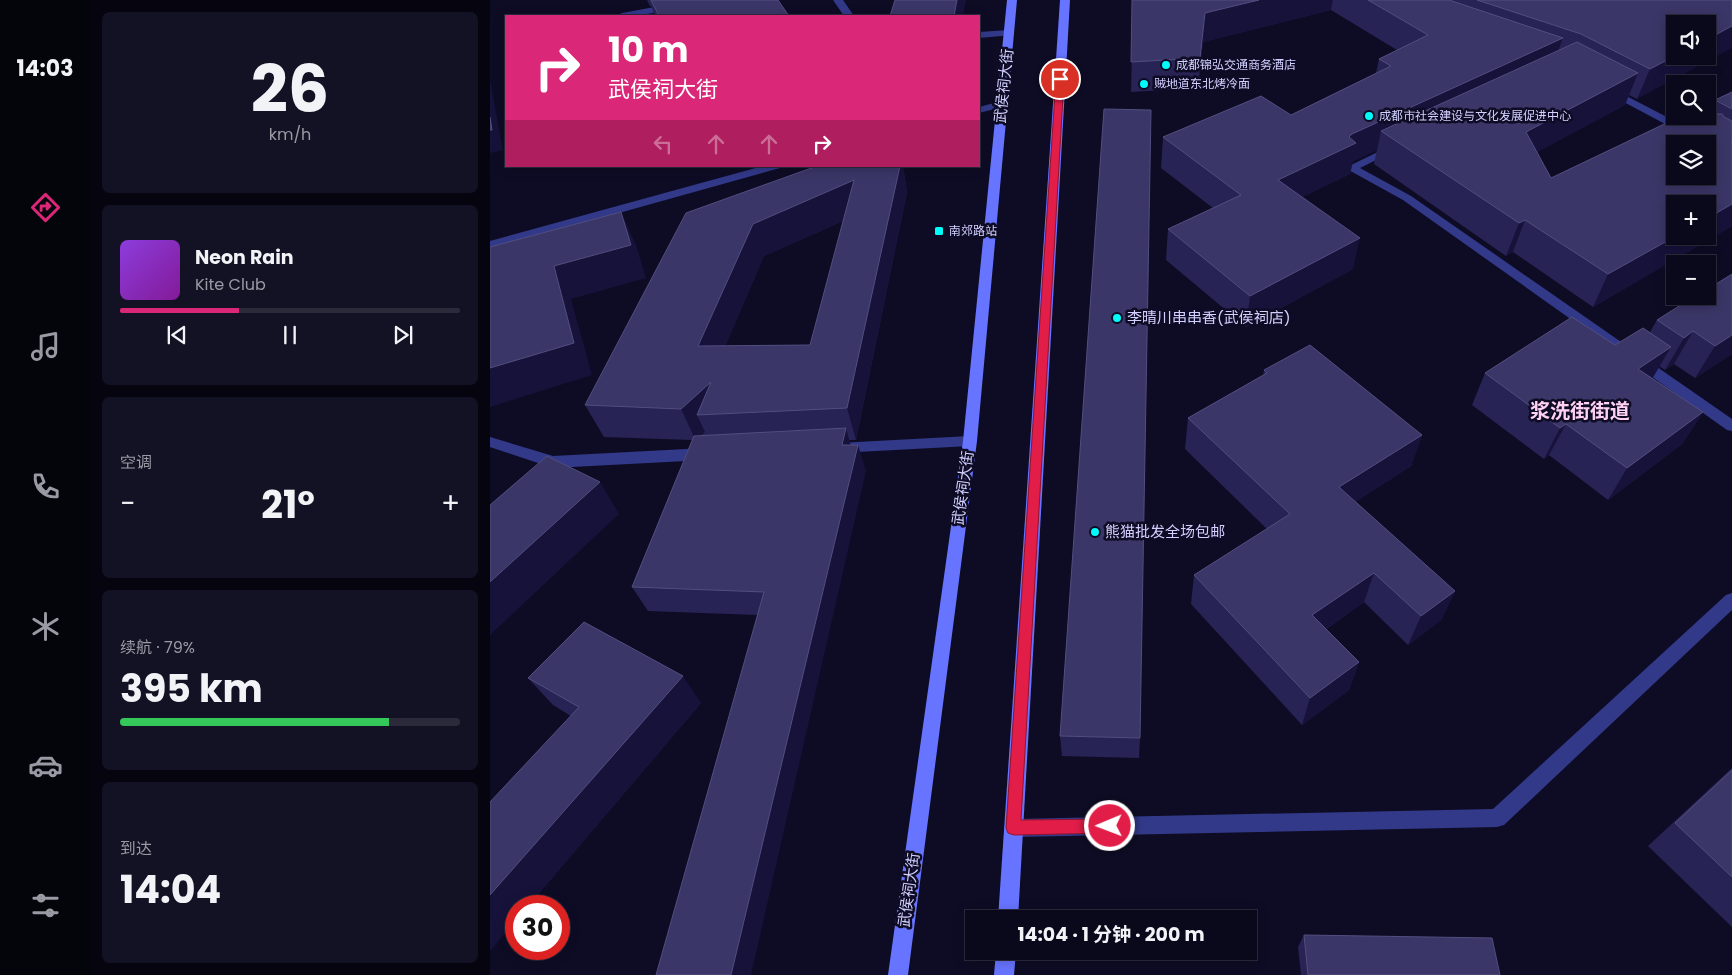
<!DOCTYPE html>
<html lang="zh">
<meta charset="utf-8">
<style>
body{margin:0;font-family:Poppins,"Noto Sans SC",sans-serif;background:#131225;color:#f1f3f6;height:100vh;display:flex;flex-direction:column;font-size:19px;white-space:nowrap}
*{box-sizing:border-box;margin:0}
p{font-size:16px;color:#999aa3}
.icon{flex:none;width:28px;height:28px;fill:none;stroke:currentColor;stroke-width:2;stroke-linecap:round;stroke-linejoin:round}
.map{position:relative;flex:1;overflow:hidden}
.details{display:flex;flex-direction:column;gap:12px;padding:12px;background:#06050f;width:400px}
.details>*{flex:none}
.hud{position:absolute;left:15px;top:15px;width:475px;height:152px;border-radius:0px;box-shadow:0 2px 12px #0003,0 0 0 1px #2a2a3b;background:#db2777;color:#fff;overflow:hidden}
.buttons{position:absolute;left:1176px;top:15px;display:grid;gap:10px}
.buttons a{display:grid;place-items:center;width:50px;height:50px;border-radius:0px;background:#0a091c;box-shadow:0 2px 12px #0003,0 0 0 1px #2a2a3b;font-size:25px}
.speed{position:absolute;left:15px;top:895px;display:flex;gap:10px;font-size:25px;font-weight:700;text-align:center}
.speed>*{display:grid;place-content:center;width:65px;height:65px;border-radius:50%;background:#0a091c;box-shadow:0 2px 12px #0003,0 0 0 1px #2a2a3b;line-height:1}
.speed .limit{border:8px solid #d22;background:#fff;color:#111}
.pin{position:absolute;display:grid;place-items:center;width:42px;height:42px;color:#fff;margin:-21px;border:2px solid #fff;border-radius:50%;box-shadow:0 1px 5px #0007}
.me{position:absolute;width:55px;margin:-28px;rotate:269deg;stroke-linejoin:round;filter:drop-shadow(0 0 4px #0008)}
.turn{display:flex;align-items:center;gap:18px;height:105px;padding:0 20px;font-size:22px}
.turn .icon{width:65px;height:65px;stroke-width:2.5}
.turn b{display:block;font-size:35px;line-height:42px}
.lanes{display:flex;align-items:center;height:48px;padding:0 20px;background:#0003;justify-content:center;gap:25px;direction:ltr}
.lanes .off{opacity:.35}
.big{font-size:38px;font-weight:700;line-height:1.1}
.details .tile{flex:1;display:flex;flex-direction:column;justify-content:center;gap:8px;min-width:0;padding:0 18px;border-radius:8px;background:#131225}
.details .dial{align-items:center;gap:0}
.dial b{font-size:65px;line-height:1}
.song{display:flex;align-items:center;gap:15px}
.cover{width:60px;height:60px;border-radius:8px;background:linear-gradient(135deg,hsl(270 70% 55%),hsl(290 70% 35%))}
.played{height:5px;border-radius:2px;background:linear-gradient(90deg,#db2777 35%,#2a2a3b 35%)}
.keys{display:flex;justify-content:space-around;direction:ltr}
.heat{display:flex;justify-content:space-between;align-items:center;font-size:28px;direction:ltr}
.charge{height:8px;border-radius:4px;background:linear-gradient(90deg,#34c759 79%,#2a2a3b 0)}
.trip{position:absolute;left:475px;top:910px;width:292px;height:50px;border-radius:0px;background:#0a091c;box-shadow:0 2px 12px #0003,0 0 0 1px #2a2a3b;font-weight:700;line-height:50px;text-align:center}
main{display:flex;flex:1;min-height:0}
.tabs{display:flex;flex-direction:column;width:90px;justify-content:space-around;align-items:center;background:#04040b;color:#999aa3}
.tabs .icon{width:35px;height:35px}
.tabs .selected{color:#db2777}
.tabs b{font-size:22px;color:#f1f3f6}
.map>svg:first-child{display:block}
.lines{fill:none;stroke-linecap:round;stroke-linejoin:round}
.lane{fill:#323989;fill-rule:evenodd}
.street{fill:#323989;fill-rule:evenodd}
.secondary{fill:#6774ff;fill-rule:evenodd}
.wall{fill:#282355;fill-rule:evenodd}
.shaded-wall{fill:#16123a}
.building{fill:#3a3667;stroke:#524e7f;fill-rule:evenodd}
.route{fill:#e11d48;stroke:#92132f}
.poi-dot{fill:#00fbf9;stroke:#0e0c25;stroke-width:2}
.labels{text-anchor:middle;stroke-width:5;stroke-linejoin:round;paint-order:stroke}
.far-poi-label{font-size:12px;fill:#d1d0ff;stroke:#0e0c25;text-anchor:start}
.street-label{font-size:15px;fill:#d1d0ff;stroke:#0e0c25}
.poi-label{font-size:15px;fill:#d1d0ff;stroke:#0e0c25;text-anchor:start}
.district-label{font-size:20px;font-weight:bold;fill:#ffd2f4;stroke:#0e0c25}
</style>
<main>
<nav class="tabs">
<b>14:03</b>
<svg class="icon selected" aria-label="directions" viewBox="0 0 24 24"><path d="M12 3l9 9-9 9-9-9zM9 14v-3h6M13 9l2 2-2 2"/></svg>
<svg class="icon" aria-label="music" viewBox="0 0 24 24"><path d="M9 18V5l10-2v13"/><circle cx="6" cy="18" r="3"/><circle cx="16" cy="16" r="3"/></svg>
<svg class="icon" aria-label="phone" viewBox="0 0 24 24"><path d="M5 4h4l2 5-3 2q2 4 5 5l2-3 5 2v4C11 20 4 13 5 4z"/></svg>
<svg class="icon" aria-label="climate" viewBox="0 0 24 24"><path d="M12 3v18M4 7l16 10M4 17L20 7"/></svg>
<svg class="icon" aria-label="car" viewBox="0 0 24 24"><path d="M5 17H2v-5l4-1 3-4h7l3 4 3 1v5h-3M9 17h6M6 11h13"/><circle cx="7" cy="17" r="2"/><circle cx="17" cy="17" r="2"/></svg>
<svg class="icon" aria-label="filters" viewBox="0 0 24 24"><path d="M4 7h16M4 17h16"/><circle cx="9" cy="7" r="2"/><circle cx="15" cy="17" r="2"/></svg>
</nav>
<section class="details">
<div class="tile dial"><b>26</b><p>km/h</p></div>
<div class="tile">
<div class="song"><i class="cover"></i><div><b>Neon Rain</b><p>Kite Club</p></div></div>
<div class="played"></div>
<div class="keys"><svg class="icon" aria-label="previous" viewBox="0 0 24 24"><path d="M18 5L8 12l10 7zM5 5v14"/></svg><svg class="icon" aria-label="pause" viewBox="0 0 24 24"><path d="M8 5v14M16 5v14"/></svg><svg class="icon" aria-label="next" viewBox="0 0 24 24"><path d="M6 5l10 7-10 7zM19 5v14"/></svg></div>
</div>
<div class="tile"><p>空调</p>
<div class="heat"><a>−</a><b class="big">21°</b><a>+</a></div>
</div>
<div class="tile"><p>续航 · 79%</p><b class="big">395 km</b><div class="charge"></div></div>
<div class="tile"><p>到达</p><b class="big">14:04</b></div>
</section>
<div class="map">
<svg width="1242" height="975" viewBox="0 0 1242 975">
<rect width="100%" height="100%" fill="#0e0c25"/>
<g class="lines">
<g class="lane">
<path d="M 203,0 L 223,0 L 218,3 L 146,16 L 127,16 L 132,13 Z"/>
<path d="M 343,0 L 353,0 L 364,16 L 354,16 Z"/>
<path d="M 519,30 L 524,33 L 522,35 L 489,38 L 489,32 Z"/>
<path d="M 512,101 L 517,104 L 516,106 L 489,113 L 489,107 Z"/>
<path d="M 273,166 L 291,166 L 290,168 L 0,249 L 0,241 Z"/>
</g>
<g class="street">
<path d="M 1119,87 L 1200,129 L 1201,131 L 1200,133 L 1192,133 L 1115,92 L 1114,90 L 1115,88 Z"/>
<path d="M 902,145 L 907,148 L 906,150 L 870,168 L 921,196 L 1242,419 L 1242,431 L 1237,430 L 913,200 L 855,168 Z"/>
<path d="M 480,436 L 485,437 L 487,441 L 485,445 L 480,446 L 348,453 L 343,452 L 341,448 L 343,444 L 348,443 Z"/>
<path d="M 0,437 L 63,456 L 215,448 L 220,450 L 222,454 L 220,458 L 215,460 L 63,468 L 0,447 Z"/>
<path d="M 1242,593 L 1242,610 L 1014,825 L 1007,827 L 524,837 L 517,835 L 514,828 L 517,821 L 524,819 L 1003,809 L 1236,595 Z"/>
</g>
<g class="secondary">
<path d="M 517,0 L 527,0 L 487,441 L 418,975 L 398,975 L 473,441 Z"/>
<path d="M 570,0 L 580,0 L 528,919 L 508,919 Z"/>
<path d="M 506,951 L 526,951 L 524,975 L 504,975 Z"/>
</g>
</g>
<g class="wall">
<path d="M 157,0 L 288,0 L 299,16 L 165,16 L 161,6 L 160,6 Z"/>
<path d="M 643,0 L 1242,0 L 1147,99 L 1139,95 L 1135,105 L 1047,152 L 1061,178 L 1220,110 L 1225,100 L 1242,92 L 1242,226 L 1103,307 L 1023,252 L 1016,256 L 884,164 L 887,150 L 863,161 L 860,174 L 812,197 L 863,269 L 756,327 L 676,260 L 678,229 L 723,208 L 671,168 L 673,137 L 801,115 L 886,73 L 889,59 L 907,50 L 841,10 L 713,42 L 708,88 L 641,92 Z"/>
<path d="M 327,166 L 413,166 L 417,192 L 366,440 L 359,440 L 361,445 L 376,471 L 268,615 L 158,611 L 142,587 L 202,440 L 114,437 L 95,405 ZM 353,221 L 320,345 L 235,346 L 274,256 Z"/>
<path d="M 1242,274 L 1242,354 L 1205,378 L 1184,364 L 1175,370 L 1169,366 L 1162,379 L 1213,412 L 1192,444 L 1118,500 L 1059,455 L 1054,459 L 982,405 L 995,373 L 1125,345 L 1160,332 L 1167,320 Z"/>
<path d="M 774,370 L 932,435 L 921,466 L 865,502 L 965,591 L 951,620 L 918,645 L 874,602 L 836,629 L 869,662 L 859,690 L 812,725 L 701,604 L 704,575 L 777,529 L 695,449 L 698,418 L 773,376 Z"/>
<path d="M 38,678 L 211,703 L 38,906 L 26,906 L 81,716 L 63,705 Z"/>
<path d="M 570,736 L 650,738 L 649,758 L 572,756 Z"/>
<path d="M 1242,768 L 1242,927 L 1158,846 Z"/>
<path d="M 814,935 L 1010,975 L 811,975 L 808,947 Z"/>
</g>
<g class="shaded-wall">
<path d="M 467,0 L 476,0 L 473,16 L 464,16 Z"/>
<path d="M 769,0 L 843,0 L 841,10 L 713,42 L 708,88 L 710,58 L 715,13 Z"/>
<path d="M 1242,26 L 1242,48 L 1147,99 L 1160,69 L 1185,56 L 1218,56 L 1218,39 Z"/>
<path d="M 1073,38 L 1062,67 L 891,131 L 887,150 L 863,161 L 860,174 L 784,211 L 788,180 L 859,137 L 862,134 Z"/>
<path d="M 1148,73 L 1135,105 L 1025,164 L 1036,132 Z"/>
<path d="M 0,80 L 13,150 L 0,153 Z"/>
<path d="M 410,166 L 413,166 L 417,192 L 366,440 L 357,408 Z"/>
<path d="M 364,180 L 371,213 L 274,256 L 222,378 L 208,346 L 263,224 Z"/>
<path d="M 1242,204 L 1242,226 L 1103,307 L 1118,274 L 1186,236 L 1218,236 L 1218,218 Z"/>
<path d="M 131,212 L 146,245 L 156,278 L 81,299 L 102,375 L 0,407 L 0,368 L 64,266 Z"/>
<path d="M 1035,220 L 1023,252 L 1016,256 L 1029,223 Z"/>
<path d="M 870,238 L 863,269 L 756,327 L 760,296 Z"/>
<path d="M 1203,331 L 1184,364 L 1175,370 L 1194,338 Z"/>
<path d="M 1242,335 L 1242,354 L 1205,378 L 1225,346 Z"/>
<path d="M 1181,347 L 1162,379 L 1148,369 Z"/>
<path d="M 221,382 L 207,415 L 215,432 L 206,441 L 191,409 Z"/>
<path d="M 1213,412 L 1192,444 L 1118,500 L 1137,468 Z"/>
<path d="M 1076,424 L 1059,455 L 1054,459 L 1070,428 Z"/>
<path d="M 356,428 L 363,454 L 352,445 Z"/>
<path d="M 932,435 L 921,466 L 840,518 L 849,487 Z"/>
<path d="M 368,445 L 376,471 L 261,975 L 241,975 Z"/>
<path d="M 110,482 L 129,514 L 0,635 L 0,582 Z"/>
<path d="M 884,573 L 874,602 L 814,644 L 822,615 Z"/>
<path d="M 965,591 L 951,620 L 918,645 L 931,616 Z"/>
<path d="M 869,662 L 859,690 L 812,725 L 820,698 Z"/>
<path d="M 193,676 L 211,703 L 38,906 L 26,906 L 26,920 L 0,951 L 0,895 Z"/>
</g>
<g class="building">
<path d="M 161,0 L 288,0 L 299,16 L 169,16 Z"/>
<path d="M 405,0 L 467,0 L 464,16 L 400,16 Z"/>
<path d="M 642,0 L 769,0 L 715,13 L 710,58 L 641,62 Z"/>
<path d="M 878,0 L 959,0 L 1073,38 L 862,134 L 859,137 L 866,143 L 788,180 L 870,238 L 760,296 L 678,229 L 751,195 L 673,137 L 771,96 L 801,115 L 901,66 L 889,59 L 938,35 Z"/>
<path d="M 987,0 L 1242,0 L 1242,26 L 1218,39 L 1218,24 L 1185,24 L 1185,56 L 1160,69 L 1091,34 Z"/>
<path d="M 1087,42 L 1148,73 L 1036,132 L 1061,178 L 1191,116 L 1218,116 L 1218,109 L 1226,114 L 1232,114 L 1234,117 L 1242,121 L 1242,141 L 1241,142 L 1242,142 L 1242,204 L 1218,218 L 1218,204 L 1185,204 L 1186,236 L 1118,274 L 1035,220 L 1029,223 L 891,131 ZM 1185,144 L 1218,144 L 1218,176 L 1185,176 Z"/>
<path d="M 1242,92 L 1242,109 L 1225,100 Z"/>
<path d="M 614,109 L 661,110 L 650,738 L 570,736 Z"/>
<path d="M 0,117 L 2,130 L 0,130 Z"/>
<path d="M 327,166 L 410,166 L 357,408 L 207,415 L 221,382 L 191,409 L 95,405 L 196,213 ZM 364,180 L 320,345 L 208,346 L 263,224 Z"/>
<path d="M 131,212 L 141,245 L 64,266 L 84,343 L 0,368 L 0,247 Z"/>
<path d="M 1242,274 L 1242,335 L 1225,346 L 1203,331 L 1194,338 L 1167,320 L 1205,296 L 1218,296 L 1218,289 Z"/>
<path d="M 1082,317 L 1125,345 L 1153,328 L 1181,347 L 1148,369 L 1213,412 L 1137,468 L 1076,424 L 1070,428 L 995,373 Z"/>
<path d="M 820,345 L 932,435 L 849,487 L 965,591 L 931,616 L 884,573 L 822,615 L 869,662 L 820,698 L 704,575 L 800,514 L 698,418 L 777,373 L 774,370 Z"/>
<path d="M 356,428 L 352,445 L 368,445 L 241,975 L 166,975 L 274,592 L 142,587 L 204,436 Z"/>
<path d="M 57,456 L 110,482 L 0,582 L 0,505 Z"/>
<path d="M 94,622 L 193,676 L 0,895 L 0,802 L 89,707 L 38,678 Z"/>
<path d="M 1242,770 L 1242,877 L 1185,823 Z"/>
<path d="M 814,935 L 1002,938 L 1010,975 L 818,975 Z"/>
</g>
<path class="route" d="M 570,76 L 574,79 L 531,820 L 620,819 L 625,821 L 627,826 L 625,831 L 620,833 L 524,835 L 518,833 L 516,828 L 566,79 Z"/>
<g class="poi-dot">
<circle cx="676" cy="65" r="5"/>
<circle cx="654" cy="84" r="5"/>
<circle cx="879" cy="116" r="5"/>
<rect x="444" y="226" width="10" height="10" rx="2.5"/>
<circle cx="627" cy="318" r="5"/>
<circle cx="605" cy="532" r="5"/>
</g>
<g class="labels">
<g class="far-poi-label">
<text x="686" y="69">成都锦弘交通商务酒店</text>
<text x="664" y="88">贼地道东北烤冷面</text>
<text x="889" y="120">成都市社会建设与文化发展促进中心</text>
<text x="459" y="235">南郊路站</text>
</g>
<g class="street-label">
<text transform="translate(514 86) rotate(-84)" y="5">武侯祠大街</text>
<text transform="translate(473 488) rotate(-82)" y="5">武侯祠大街</text>
<text transform="translate(419 890) rotate(-82)" y="5">武侯祠大街</text>
</g>
<g class="poi-label">
<text x="637" y="323">李晴川串串香(武侯祠店)</text>
<text x="615" y="537">熊猫批发全场包邮</text>
</g>
<g class="district-label">
<text x="1090" y="418">浆洗街街道</text>
</g>
</g>
</svg>
<div class="buttons">
<a><svg class="icon" aria-label="sound" viewBox="0 0 24 24"><path d="M4 9h4l5-4v14l-5-4H4zM17 9q2 3 0 6"/></svg></a>
<a><svg class="icon" aria-label="search" viewBox="0 0 24 24"><circle cx="10" cy="10" r="6"/><path d="M15 15l6 6"/></svg></a>
<a><svg class="icon" aria-label="layers" viewBox="0 0 24 24"><path d="M12 4l9 5-9 5-9-5zM3 14l9 5 9-5"/></svg></a>
<a>+</a>
<a>−</a>
</div>
<div class="speed"><div class="limit">30</div></div>
<div class="pin" style="left:570px;top:79px;background:#d93025"><svg class="icon" aria-label="arrive" viewBox="0 0 24 24"><path d="M6 21V4h12l-3 4 3 4H6"/></svg></div>
<svg class="me" style="left:620px;top:826px" viewBox="-20 -20 40 40"><circle r="17" fill="#e11d48" stroke="#fff" stroke-width="3"/><path d="M0-11L8 9 0 5-8 9z" fill="#fff"/></svg>
<div class="trip">14:04 · 1 分钟 · 200 m</div>
<div class="hud">
<div class="turn"><svg class="icon" aria-label="right" viewBox="0 0 24 24"><path d="M7 20v-9h11M14 6l5 5-5 5"/></svg><div><b>10 m</b>武侯祠大街</div></div>
<div class="lanes"><svg class="icon off" aria-label="left" viewBox="0 0 24 24"><path d="M17 20v-9H6M10 6l-5 5 5 5"/></svg><svg class="icon off" aria-label="ahead" viewBox="0 0 24 24"><path d="M12 20V5M6 11l6-6 6 6"/></svg><svg class="icon off" aria-label="ahead" viewBox="0 0 24 24"><path d="M12 20V5M6 11l6-6 6 6"/></svg><svg class="icon" aria-label="right" viewBox="0 0 24 24"><path d="M7 20v-9h11M14 6l5 5-5 5"/></svg></div>
</div>
</div>
</main>
